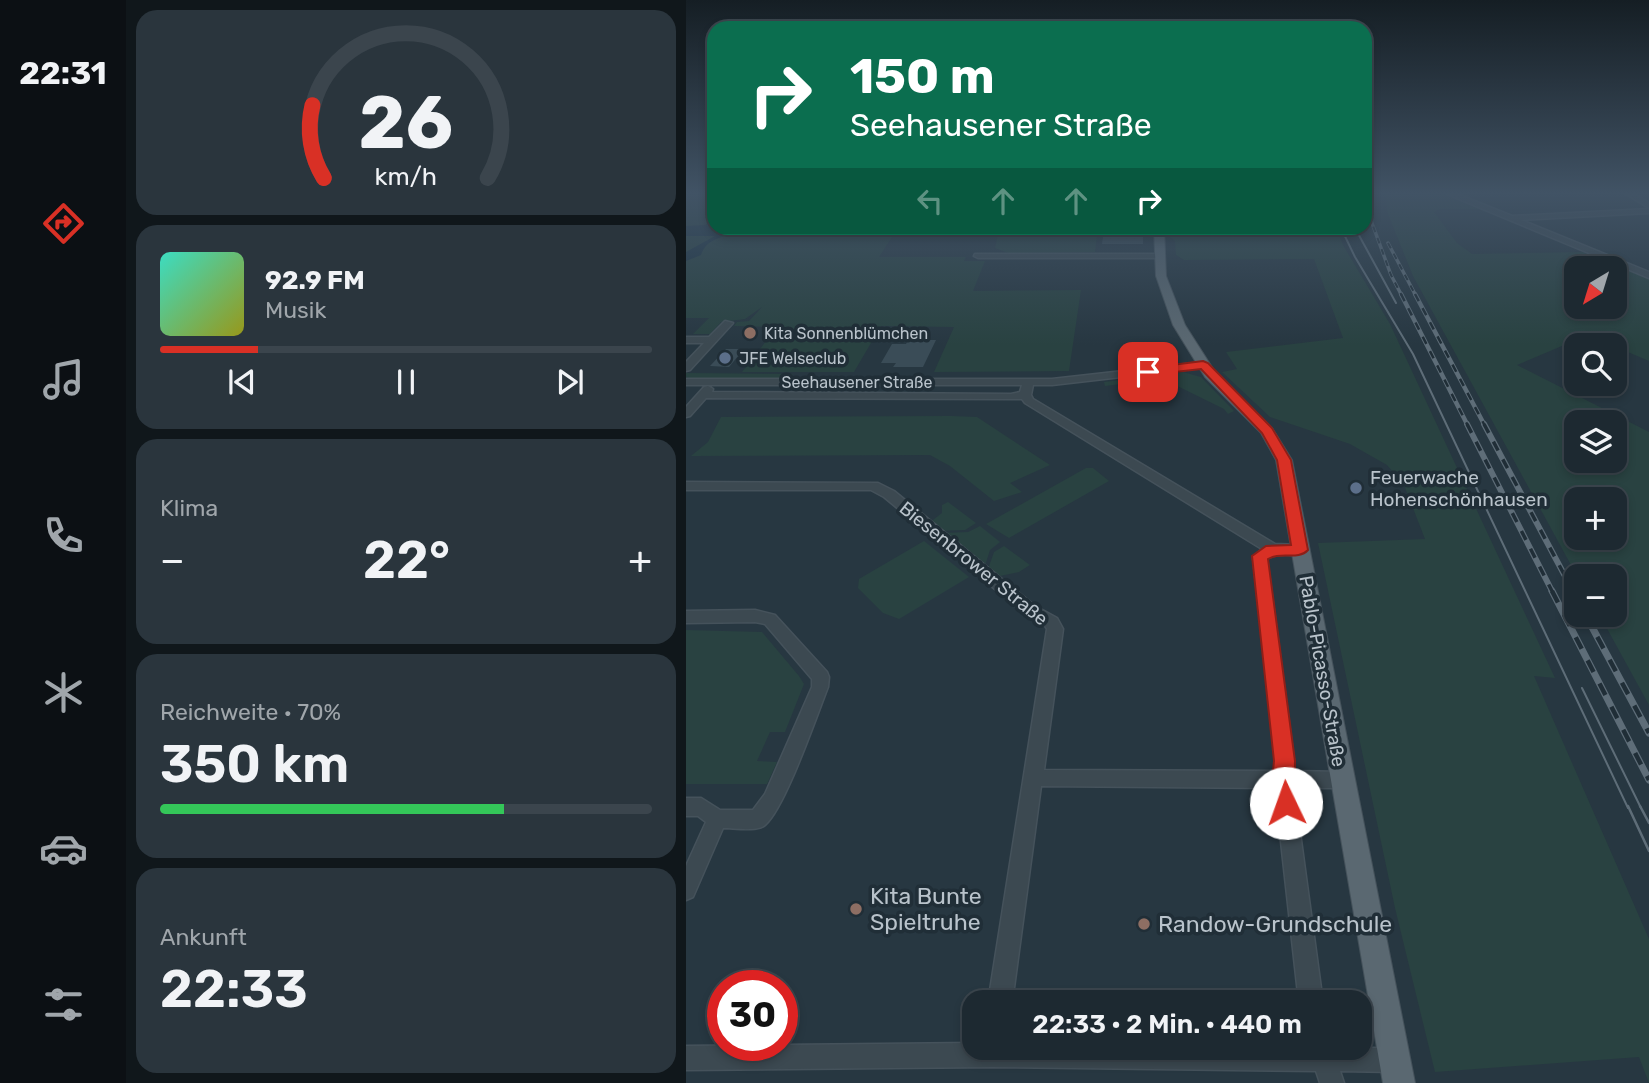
<!DOCTYPE html>
<html lang="de">
<meta charset="utf-8">
<style>
body{margin:0;font-family:Rubik,sans-serif;background:#2a353d;color:#f1f3f6;height:100vh;display:flex;flex-direction:column;font-size:26px;white-space:nowrap}
*{box-sizing:border-box;margin:0}
p{font-size:23px;color:#a0a6ab}
.icon{flex:none;width:38px;height:38px;fill:none;stroke:currentColor;stroke-width:2;stroke-linecap:round;stroke-linejoin:round}
.map{position:relative;flex:1;overflow:hidden}
.side{display:flex;flex-direction:column;gap:10px;padding:10px;background:#10171b;width:560px}
.side>*{flex:none}
.top-card{position:absolute;left:21px;top:21px;width:665px;height:214px;border-radius:21px;box-shadow:0 4px 10px #0003,0 0 0 2px #3b454d;background:#0b6e4f;color:#fff;overflow:hidden}
.needle{width:46px;rotate:218deg}
.tools{position:absolute;left:878px;top:256px;display:grid;gap:14px}
.tools a{display:grid;place-items:center;width:63px;height:63px;border-radius:14px;background:#1d2931;box-shadow:0 4px 10px #0003,0 0 0 2px #3b454d;font-size:35px}
.speed{position:absolute;left:21px;top:970px;display:flex;gap:14px;font-size:35px;font-weight:700;text-align:center}
.speed>*{display:grid;place-content:center;width:91px;height:91px;border-radius:50%;background:#1d2931;box-shadow:0 4px 10px #0003,0 0 0 2px #3b454d;line-height:1}
.speed .limit{border:10px solid #d22;background:#fff;color:#111}
.pin{position:absolute;display:grid;place-items:center;width:60px;height:60px;color:#fff;margin:-30px;border-radius:14px;box-shadow:0 4px 10px #0006}
.me{position:absolute;width:77px;margin:-38px;rotate:357deg;stroke-linejoin:round;filter:drop-shadow(0 0 5px #0008)}
.turn{display:flex;align-items:center;gap:24px;height:147px;padding:0 28px;font-size:32px}
.turn .icon{width:91px;height:91px;stroke-width:2.5}
.turn b{display:block;font-size:49px;line-height:60px}
.lanes{display:flex;align-items:center;height:66px;padding:0 28px;background:#0003;justify-content:center;gap:35px;direction:ltr}
.lanes .off{opacity:.35}
.big{font-size:52px;font-weight:600;line-height:1.1}
.side .widget{flex:1;display:flex;flex-direction:column;justify-content:center;gap:10px;min-width:0;padding:0 24px;border-radius:21px;background:#2a353d}
.side .dial{align-items:center;gap:0}
.dial svg{height:182px;overflow:visible;fill:none;stroke:#3b454d;stroke-width:7;stroke-linecap:round;text-anchor:middle}
.dial text{fill:#f1f3f6;stroke:none}
.song{display:flex;align-items:center;gap:21px}
.cover{width:84px;height:84px;border-radius:10px;background:linear-gradient(135deg,hsl(170 70% 55%),hsl(60 70% 35%))}
.played{height:7px;border-radius:4px;background:linear-gradient(90deg,#d93025 20%,#3b454d 20%)}
.keys{display:flex;justify-content:space-around;direction:ltr}
.heat{display:flex;justify-content:space-between;align-items:center;font-size:38px;direction:ltr}
.charge{height:10px;border-radius:5px;background:linear-gradient(90deg,#34c759 70%,#3b454d 0)}
.trip{position:absolute;left:276px;top:990px;width:410px;height:70px;border-radius:21px;background:#1d2931;box-shadow:0 4px 10px #0003,0 0 0 2px #3b454d;font-weight:600;line-height:70px;text-align:center}
main{display:flex;flex:1;min-height:0}
.tabs{display:flex;flex-direction:column;width:126px;justify-content:space-around;align-items:center;background:#0c1014;color:#a0a6ab}
.tabs .icon{width:49px;height:49px}
.tabs .on{color:#d93025}
.tabs b{font-size:32px;color:#f1f3f6}
.map>svg:first-child{display:block}
.green{fill:#294241;fill-rule:evenodd}
.water{fill:#1a3140}
.building{fill:#3a4c57}
.lines{fill:none;stroke-linecap:round;stroke-linejoin:round}
.minor-casing{stroke:#45525b;stroke-width:3}
.major-casing{stroke:#45525b;stroke-width:2}
.minor{fill:#3c4951;fill-rule:evenodd}
.major{fill:#5a6871;fill-rule:evenodd}
.tram-far1{stroke:#5e6d78;stroke-width:2}
.tram{stroke:#5e6d78;stroke-width:2.5}
.rail-far3-casing{stroke:#5e6d78;stroke-width:3.5}
.rail-far2-casing{stroke:#5e6d78;stroke-width:4.5}
.rail-far1-casing{stroke:#5e6d78;stroke-width:6}
.rail-casing{stroke:#5e6d78;stroke-width:7}
.rail-far3{stroke:#202e37;stroke-width:2;stroke-dasharray:6;stroke-linecap:butt}
.rail-far2{stroke:#202e37;stroke-width:2.5;stroke-dasharray:8;stroke-linecap:butt}
.rail-far1{stroke:#202e37;stroke-width:3.5;stroke-dasharray:10;stroke-linecap:butt}
.rail{stroke:#202e37;stroke-width:4.5;stroke-dasharray:13;stroke-linecap:butt}
.route{fill:#d93025;stroke:#8d1f18;stroke-width:2}
.education-dot{fill:#8d6e63;stroke:#202e37;stroke-width:2.5}
.service-dot{fill:#5c6f8a;stroke:#202e37;stroke-width:2.5}
.labels{text-anchor:middle;stroke-width:7;stroke-linejoin:round;paint-order:stroke}
.far-poi-label{font-size:16px;fill:#b9c3cb;stroke:#202e37;text-anchor:start}
.far-street-label{font-size:16px;fill:#b9c3cb;stroke:#202e37}
.poi-label{font-size:19px;fill:#b9c3cb;stroke:#202e37;text-anchor:start}
.street-label{font-size:19px;fill:#b9c3cb;stroke:#202e37}
.near-poi-label{font-size:23px;fill:#b9c3cb;stroke:#202e37;text-anchor:start}
</style>
<main>
<nav class="tabs">
<b>22:31</b>
<svg class="icon on" aria-label="directions" viewBox="0 0 24 24"><path d="M12 3l9 9-9 9-9-9zM9 14v-3h6M13 9l2 2-2 2"/></svg>
<svg class="icon" aria-label="music" viewBox="0 0 24 24"><path d="M9 18V5l10-2v13"/><circle cx="6" cy="18" r="3"/><circle cx="16" cy="16" r="3"/></svg>
<svg class="icon" aria-label="phone" viewBox="0 0 24 24"><path d="M5 4h4l2 5-3 2q2 4 5 5l2-3 5 2v4C11 20 4 13 5 4z"/></svg>
<svg class="icon" aria-label="climate" viewBox="0 0 24 24"><path d="M12 3v18M4 7l16 10M4 17L20 7"/></svg>
<svg class="icon" aria-label="car" viewBox="0 0 24 24"><path d="M5 17H2v-5l4-1 3-4h7l3 4 3 1v5h-3M9 17h6M6 11h13"/><circle cx="7" cy="17" r="2"/><circle cx="17" cy="17" r="2"/></svg>
<svg class="icon" aria-label="filters" viewBox="0 0 24 24"><path d="M4 7h16M4 17h16"/><circle cx="9" cy="7" r="2"/><circle cx="15" cy="17" r="2"/></svg>
</nav>
<section class="side">
<div class="widget dial"><svg viewBox="0 0 100 80">
<path d="M14 69A42 42 0 1 1 86 69"/>
<path d="M14 69A42 42 0 0 1 9 37" stroke="#d93025"/>
<text x="50" y="56" font-size="32" font-weight="700">26</text>
<text x="50" y="72" font-size="11">km/h</text>
</svg></div>
<div class="widget">
<div class="song"><i class="cover"></i><div><b>92.9 FM</b><p>Musik</p></div></div>
<div class="played"></div>
<div class="keys"><svg class="icon" aria-label="previous" viewBox="0 0 24 24"><path d="M18 5L8 12l10 7zM5 5v14"/></svg><svg class="icon" aria-label="pause" viewBox="0 0 24 24"><path d="M8 5v14M16 5v14"/></svg><svg class="icon" aria-label="next" viewBox="0 0 24 24"><path d="M6 5l10 7-10 7zM19 5v14"/></svg></div>
</div>
<div class="widget"><p>Klima</p>
<div class="heat"><a>−</a><b class="big">22°</b><a>+</a></div>
</div>
<div class="widget"><p>Reichweite · 70%</p><b class="big">350 km</b><div class="charge"></div></div>
<div class="widget"><p>Ankunft</p><b class="big">22:33</b></div>
</section>
<div class="map">
<svg width="963" height="1083" viewBox="0 0 963 1083">
<rect width="100%" height="100%" fill="#273741"/>
<g class="green">
<path d="M 0,194 L 28,194 L 28,228 L 212,228 L 193,257 L 280,257 L 278,261 L 299,261 L 287,291 L 395,290 L 383,371 L 248,372 L 268,327 L 195,326 L 168,372 L 56,372 L 91,327 L 48,326 L 51,322 L 63,321 L 76,307 L 59,319 L 35,322 L 24,334 L 7,334 L 23,318 L 0,318 Z"/>
<path d="M 699,194 L 756,194 L 793,209 L 754,209 L 748,212 L 771,243 L 786,254 L 897,252 L 963,279 L 963,361 L 902,335 L 831,365 L 963,432 L 963,705 L 913,614 L 929,614 L 929,576 L 891,576 L 727,276 L 702,214 ZM 891,268 L 929,268 L 929,306 L 891,306 ZM 891,422 L 929,422 L 929,460 L 891,460 ZM 891,499 L 929,499 L 929,537 L 891,537 Z"/>
<path d="M 293,228 L 412,228 L 409,252 L 322,253 L 309,248 L 313,230 L 292,230 Z"/>
<path d="M 483,228 L 650,228 L 657,245 L 704,324 L 869,678 L 848,676 L 963,939 L 963,1083 L 953,1057 L 749,1072 L 709,908 L 632,543 L 739,539 L 718,485 L 701,465 L 664,444 L 584,417 L 536,372 L 551,369 L 540,352 L 657,338 L 628,259 L 498,260 L 490,255 L 489,241 L 483,236 Z"/>
<path d="M 497,372 L 515,377 L 548,411 L 542,414 L 538,409 L 477,379 L 419,386 L 418,382 Z"/>
<path d="M 0,373 L 107,374 L 100,380 L 5,379 L 0,377 Z"/>
<path d="M 265,416 L 291,417 L 364,465 L 324,483 L 336,492 L 308,501 L 264,466 L 244,455 L 5,456 L 22,442 L 35,417 Z"/>
<path d="M 400,468 L 407,468 L 423,481 L 323,538 L 300,524 Z"/>
<path d="M 262,502 L 290,523 L 279,530 L 251,531 L 247,528 L 247,520 L 256,513 L 256,505 Z"/>
<path d="M 294,526 L 314,542 L 304,550 L 298,569 L 256,533 L 282,532 Z"/>
<path d="M 238,541 L 283,577 L 213,619 L 197,613 L 172,588 L 173,579 Z"/>
<path d="M 318,546 L 344,565 L 333,572 L 309,577 L 301,572 L 308,552 Z"/>
<path d="M 0,630 L 76,632 L 113,676 L 118,684 L 99,732 L 84,732 L 71,761 L 91,762 L 81,784 L 0,784 Z"/>
</g>
<path class="water" d="M 28,219 L 28,228 L 50,228 L 49,232 C 35,238 20,239 15,255 L 0,261 L 0,252 L 29,236 L 0,236 L 0,226 L 19,225 Z"/>
<g class="building">
<path d="M 418,229 L 457,229 L 457,244 L 416,244 Z"/>
<path d="M 222,340 L 250,340 L 237,367 L 207,367 L 210,363 L 195,363 L 206,344 L 220,344 Z"/>
<path d="M 40,349 L 58,349 L 43,367 L 24,366 Z"/>
</g>
<g class="lines">
<g class="minor-casing">
<g id="minor">
<path d="M 761,194 L 771,194 L 826,216 L 963,209 L 963,213 L 835,220 L 963,272 L 963,278 Z"/>
<path d="M 940,194 L 949,194 L 963,203 L 963,208 Z"/>
<path d="M 289,254 L 473,254 L 477,256 L 473,258 L 292,258 L 288,256 Z"/>
<path d="M 39,321 L 47,323 L 4,370 L 0,371 L 0,362 L 18,343 L 0,343 L 0,337 L 23,337 Z"/>
<path d="M 518,362 L 522,363 L 522,367 L 366,385 L 347,385 L 345,395 L 347,399 L 589,544 L 614,545 L 621,550 C 611,560 594,550 581,559 L 608,761 L 607,771 L 657,772 L 664,774 L 666,780 L 664,786 L 657,788 L 608,788 L 637,1003 L 613,1003 L 589,788 L 355,786 L 326,1003 L 302,1003 L 361,629 L 359,626 L 339,614 L 198,497 L 185,490 L 0,490 L 0,482 L 192,483 L 208,491 L 349,606 L 371,618 L 377,629 L 358,770 L 589,771 L 590,761 L 567,557 L 576,549 L 339,403 L 336,399 L 20,398 L 4,416 L 0,417 L 0,407 L 18,387 L 22,386 L 27,389 L 26,392 L 325,394 L 334,392 L 336,385 L 0,385 L 0,379 L 366,379 Z"/>
<path d="M 69,610 L 89,615 L 141,672 L 143,677 L 142,687 C 131,715 99,808 79,825 C 71,832 48,828 37,828 L 7,897 L 0,900 L 0,866 L 20,822 L 12,816 L 0,816 L 0,798 L 15,798 L 34,810 L 67,810 L 79,794 L 126,687 L 126,679 L 79,624 L 69,622 L 0,623 L 0,611 Z"/>
<path d="M 289,1043 L 289,1048 L 709,1048 L 718,1051 L 721,1060 L 718,1069 L 709,1072 L 654,1071 L 658,1083 L 634,1083 L 630,1071 L 306,1067 L 0,1070 L 0,1046 Z"/>
</g>
</g>
<g class="major-casing">
<path id="major" d="M 468,228 L 478,228 L 480,276 L 499,325 L 529,372 L 586,428 L 606,460 L 729,1083 L 697,1083 L 590,460 L 575,433 L 519,377 L 487,325 L 470,276 Z"/>
</g>
<use href="#minor" class="minor"/>
<use href="#major" class="major"/>
<g class="tram-far1">
<path d="M 655,228 L 669,257 L 727,354 L 942,808"/>
<path d="M 669,228 L 710,303"/>
<path d="M 896,688 L 955,808"/>
</g>
<g class="tram">
<path d="M 942,806 L 963,851"/>
<path d="M 954,806 L 963,823"/>
</g>
<g class="rail-far3-casing">
<g id="rail-far3">
<path d="M 679,204 L 705,275 L 716,296"/>
<path d="M 702,243 L 730,296"/>
</g>
</g>
<g class="rail-far2-casing">
<g id="rail-far2">
<path d="M 715,294 L 782,426"/>
<path d="M 729,294 L 799,426"/>
</g>
</g>
<g class="rail-far1-casing">
<g id="rail-far1">
<path d="M 781,424 L 867,593"/>
<path d="M 798,424 L 888,593"/>
</g>
</g>
<g class="rail-casing">
<g id="rail">
<path d="M 866,591 L 963,780"/>
<path d="M 887,591 L 891,598"/>
<path d="M 899,614 L 963,733"/>
</g>
</g>
<use href="#rail-far3" class="rail-far3"/>
<use href="#rail-far2" class="rail-far2"/>
<use href="#rail-far1" class="rail-far1"/>
<use href="#rail" class="rail"/>
</g>
<linearGradient id="sky" x2="0" y2="1"><stop stop-color="#151e24"/><stop offset="0.56" stop-color="#415365"/><stop offset="1" stop-color="#415365" stop-opacity="0"/></linearGradient>
<rect width="963" height="345" fill="url(#sky)"/>
<path class="route" d="M 517,361 L 522,363 L 586,428 L 605,460 L 622,550 C 612,561 595,551 582,559 L 609,761 C 608,776 614,796 607,810 L 600,812 L 592,810 C 585,794 586,777 588,761 L 566,556 L 580,546 L 605,545 L 591,460 L 576,433 L 515,369 L 462,375 L 456,372 L 462,368 Z"/>
<g class="education-dot">
<circle cx="64" cy="333" r="7"/>
<circle cx="170" cy="909" r="7"/>
<circle cx="458" cy="924" r="7"/>
</g>
<g class="service-dot">
<circle cx="39" cy="358" r="7"/>
<circle cx="670" cy="488" r="7"/>
</g>
<g class="labels">
<g class="far-poi-label">
<text x="78" y="339">Kita Sonnenblümchen</text>
<text x="53" y="364">JFE Welseclub</text>
</g>
<g class="far-street-label">
<text x="171" y="388">Seehausener Straße</text>
</g>
<g class="poi-label">
<text x="684" y="484">Feuerwache<tspan x="684" dy="22">Hohenschönhausen</tspan></text>
</g>
<g class="street-label">
<text transform="translate(288 563) rotate(39)" y="7">Biesenbrower Straße</text>
<text transform="translate(637 671) rotate(80)" y="7">Pablo-Picasso-Straße</text>
</g>
<g class="near-poi-label">
<text x="184" y="904">Kita Bunte<tspan x="184" dy="26">Spieltruhe</tspan></text>
<text x="472" y="932">Randow-Grundschule</text>
</g>
</g>
</svg>
<div class="tools">
<a><svg class="needle" viewBox="-14 -14 28 28"><path d="M0-13l5 13h-10z" fill="#e53935"/><path d="M0 13l5-13h-10z" fill="#a0a6ab"/></svg></a>
<a><svg class="icon" aria-label="search" viewBox="0 0 24 24"><circle cx="10" cy="10" r="6"/><path d="M15 15l6 6"/></svg></a>
<a><svg class="icon" aria-label="layers" viewBox="0 0 24 24"><path d="M12 4l9 5-9 5-9-5zM3 14l9 5 9-5"/></svg></a>
<a>+</a>
<a>−</a>
</div>
<div class="speed"><div class="limit">30</div></div>
<div class="pin" style="left:462px;top:372px;background:#d93025"><svg class="icon" aria-label="arrive" viewBox="0 0 24 24"><path d="M6 21V4h12l-3 4 3 4H6"/></svg></div>
<svg class="me" style="left:600px;top:803px" viewBox="-20 -20 40 40"><circle r="19" fill="#fff"/><path d="M0-13L10 11 0 6-10 11z" fill="#d93025"/></svg>
<div class="trip">22:33 · 2 Min. · 440 m</div>
<div class="top-card">
<div class="turn"><svg class="icon" aria-label="right" viewBox="0 0 24 24"><path d="M7 20v-9h11M14 6l5 5-5 5"/></svg><div><b>150 m</b>Seehausener Straße</div></div>
<div class="lanes"><svg class="icon off" aria-label="left" viewBox="0 0 24 24"><path d="M17 20v-9H6M10 6l-5 5 5 5"/></svg><svg class="icon off" aria-label="ahead" viewBox="0 0 24 24"><path d="M12 20V5M6 11l6-6 6 6"/></svg><svg class="icon off" aria-label="ahead" viewBox="0 0 24 24"><path d="M12 20V5M6 11l6-6 6 6"/></svg><svg class="icon" aria-label="right" viewBox="0 0 24 24"><path d="M7 20v-9h11M14 6l5 5-5 5"/></svg></div>
</div>
</div>
</main>
